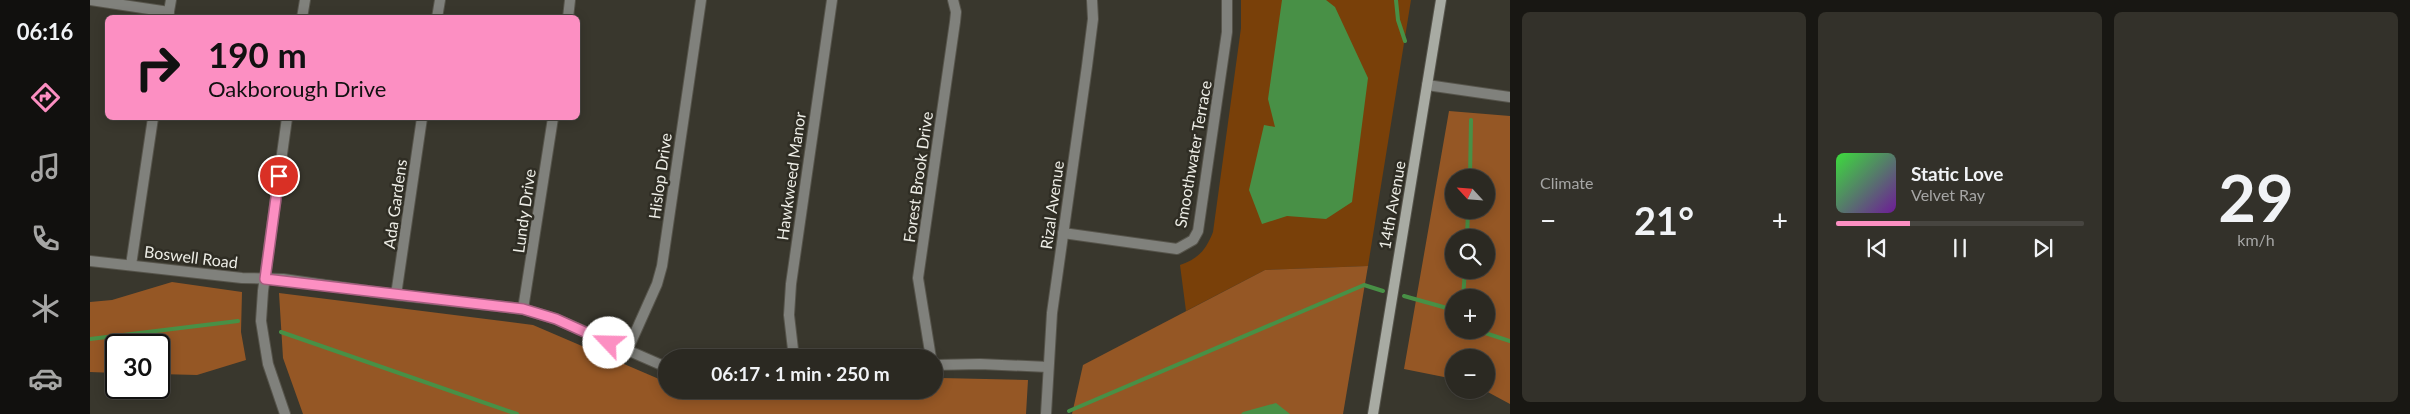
<!DOCTYPE html>
<meta charset="utf-8">
<style>
body{margin:0;font-family:Lato,sans-serif;background:#33312a;color:#f1f3f6;height:100vh;display:flex;flex-direction:column;font-size:19px;white-space:nowrap}
*{box-sizing:border-box;margin:0}
p{font-size:16px;color:#a6a6a5}
.icon{flex:none;width:28px;height:28px;fill:none;stroke:currentColor;stroke-width:2;stroke-linecap:round;stroke-linejoin:round}
.map{position:relative;flex:1;overflow:hidden}
.sheet{display:flex;flex-direction:column;gap:12px;padding:12px;background:#181713;width:900px}
.sheet>*{flex:none}
.guide{position:absolute;left:15px;top:15px;width:475px;height:105px;border-radius:8px;box-shadow:0 2px 12px #0003,0 0 0 1px #474540;background:#fc8fc2;color:#111;overflow:hidden}
.needle{width:32px;rotate:296deg}
.buttons{position:absolute;left:1355px;top:169px;display:grid;gap:10px}
.buttons a{display:grid;place-items:center;width:50px;height:50px;border-radius:50%;background:#2b2922;box-shadow:0 2px 12px #0003,0 0 0 1px #474540;font-size:25px}
.speed{position:absolute;left:15px;top:334px;display:flex;gap:10px;font-size:25px;font-weight:700;text-align:center}
.speed>*{display:grid;place-content:center;width:65px;height:65px;border-radius:50%;background:#2b2922;box-shadow:0 2px 12px #0003,0 0 0 1px #474540;line-height:1}
.speed .limit{border:2px solid #111;border-radius:8px;background:#fff;color:#111}
.pin{position:absolute;display:grid;place-items:center;width:42px;height:42px;color:#fff;margin:-21px;border:2px solid #fff;border-radius:50%;box-shadow:0 1px 5px #0007}
.me{position:absolute;width:55px;margin:-28px;rotate:294deg;stroke-linejoin:round;filter:drop-shadow(0 0 4px #0008)}
.turn{display:flex;align-items:center;gap:18px;height:105px;padding:0 20px;font-size:22px}
.turn .icon{width:65px;height:65px;stroke-width:2.5}
.turn b{display:block;font-size:35px;line-height:42px}
.big{font-size:38px;font-weight:700;line-height:1.1}
.sheet .tile{flex:1;display:flex;flex-direction:column;justify-content:center;gap:8px;min-width:0;padding:0 18px;border-radius:8px;background:#33312a}
.sheet .dial{align-items:center;gap:0}
.dial b{font-size:65px;line-height:1}
.song{display:flex;align-items:center;gap:15px}
.cover{width:60px;height:60px;border-radius:8px;background:linear-gradient(135deg,hsl(120 70% 55%),hsl(280 70% 35%))}
.played{height:5px;border-radius:2px;background:linear-gradient(90deg,#fc8fc2 30%,#474540 30%)}
.keys{display:flex;justify-content:space-around;direction:ltr}
.heat{display:flex;justify-content:space-between;align-items:center;font-size:28px;direction:ltr}
.sheet .tiles{flex:1;display:grid;gap:12px;grid-template-columns:repeat(3,1fr)}
.trip{position:absolute;left:568px;top:349px;width:285px;height:50px;border-radius:25px;background:#2b2922;box-shadow:0 2px 12px #0003,0 0 0 1px #474540;font-weight:700;line-height:50px;text-align:center}
main{display:flex;flex:1;min-height:0}
.tab-bar{display:flex;flex-direction:column;width:90px;justify-content:space-around;align-items:center;background:#11100e;color:#a6a6a5}
.tab-bar .icon{width:35px;height:35px}
.tab-bar .on{color:#fc8fc2}
.tab-bar b{font-size:22px;color:#f1f3f6}
.map>svg:first-child{display:block}
.green{fill:#794009}
.forest{fill:#955725;fill-rule:evenodd}
.water{fill:#489046}
.lines{fill:none;stroke-linecap:round;stroke-linejoin:round}
.stream{stroke:#489046;stroke-width:4}
.minor-casing{stroke:#56544b;stroke-width:12}
.secondary-casing{stroke:#56544b;stroke-width:12}
.minor{stroke:#80817c;stroke-width:10}
.secondary{stroke:#a8aba3;stroke-width:10}
.route-casing{stroke:#a45d7e;stroke-width:12}
.route{stroke:#fc8fc2;stroke-width:9}
.labels{text-anchor:middle;stroke-width:5;stroke-linejoin:round;paint-order:stroke}
.street-label{font-size:16px;fill:#edede6;stroke:#2f2d24}
</style>
<main>
<nav class="tab-bar">
<b>06:16</b>
<svg class="icon on" aria-label="directions" viewBox="0 0 24 24"><path d="M12 3l9 9-9 9-9-9zM9 14v-3h6M13 9l2 2-2 2"/></svg>
<svg class="icon" aria-label="music" viewBox="0 0 24 24"><path d="M9 18V5l10-2v13"/><circle cx="6" cy="18" r="3"/><circle cx="16" cy="16" r="3"/></svg>
<svg class="icon" aria-label="phone" viewBox="0 0 24 24"><path d="M5 4h4l2 5-3 2q2 4 5 5l2-3 5 2v4C11 20 4 13 5 4z"/></svg>
<svg class="icon" aria-label="climate" viewBox="0 0 24 24"><path d="M12 3v18M4 7l16 10M4 17L20 7"/></svg>
<svg class="icon" aria-label="car" viewBox="0 0 24 24"><path d="M5 17H2v-5l4-1 3-4h7l3 4 3 1v5h-3M9 17h6M6 11h13"/><circle cx="7" cy="17" r="2"/><circle cx="17" cy="17" r="2"/></svg>
</nav>
<div class="map">
<svg width="1420" height="414" viewBox="0 0 1420 414">
<rect width="100%" height="100%" fill="#39372d"/>
<path class="green" d="M 1151,0 L 1321,0 L 1278,266 L 1175,270 L 1096,311 L 1090,265 C 1108,259 1116,250 1123,232 L 1151,28 Z"/>
<g class="forest">
<path d="M 1359,111 L 1420,116 L 1420,404 L 1394,390 L 1396,390 L 1396,358 L 1364,358 L 1364,379 L 1314,369 ZM 1364,178 L 1396,178 L 1396,210 L 1364,210 ZM 1364,238 L 1396,238 L 1396,270 L 1364,270 ZM 1364,298 L 1396,298 L 1396,330 L 1364,330 Z"/>
<path d="M 1278,266 L 1253,414 L 982,414 L 993,365 L 1175,270 Z"/>
<path d="M 82,282 L 152,292 L 151,332 L 156,360 L 107,375 L 69,374 L 69,345 L 26,345 L 26,373 L 0,372 L 0,302 L 22,300 Z"/>
<path d="M 189,293 L 443,325 L 576,382 L 576,390 L 607,390 L 662,397 L 752,390 L 844,390 L 844,379 L 851,378 L 938,380 L 936,414 L 213,414 L 193,358 Z"/>
</g>
<g class="water">
<path d="M 1192,0 L 1236,0 L 1245,7 L 1278,78 L 1262,202 L 1236,219 L 1197,216 L 1172,224 L 1159,190 L 1174,125 L 1185,127 L 1178,99 Z"/>
<path d="M 1186,403 L 1200,414 L 1151,414 L 1153,412 Z"/>
</g>
<g class="lines">
<g class="stream">
<path d="M 1306,0 L 1308,20 L 1315,41"/>
<path d="M 1380,178 L 1381,120"/>
<path d="M 1377,238 L 1378,210"/>
<path d="M 1314,296 L 1364,310"/>
<path d="M 1373,298 L 1375,270"/>
<path d="M 1386,330 L 1420,341"/>
<path d="M 191,332 L 427,414"/>
<path d="M 0,339 L 148,321"/>
<path d="M 979,411 L 1274,285 L 1293,291"/>
</g>
<g class="minor-casing">
<g id="minor">
<path d="M 0,0 L 79,12"/>
<path d="M 78,17 L 81,0"/>
<path d="M 212,18 L 215,0"/>
<path d="M 347,18 L 350,0"/>
<path d="M 478,18 L 480,0"/>
<path d="M 1337,85 L 1420,97"/>
<path d="M 973,233 L 1087,249 L 1103,240 L 1108,231 L 1137,32 L 1137,0"/>
<path d="M 0,261 L 152,278 L 193,279 L 306,295 L 433,309 L 466,319 L 576,367"/>
<path d="M 41,265 L 63,118"/>
<path d="M 306,295 L 332,118"/>
<path d="M 433,309 L 463,118"/>
<path d="M 537,351 L 567,284 L 572,266 L 611,0"/>
<path d="M 704,358 L 699,315 L 701,284 L 742,0"/>
<path d="M 841,358 L 828,278 L 865,22 L 866,12 L 863,0"/>
<path d="M 844,365 L 890,364 L 958,367"/>
<path d="M 195,414 L 178,364 L 171,321 L 173,291 L 197,118"/>
<path d="M 956,414 L 962,313 L 997,66 L 1003,19 L 1002,0"/>
</g>
</g>
<g class="secondary-casing">
<path id="secondary" d="M 1283,414 L 1351,0"/>
</g>
<use href="#minor" class="minor"/>
<use href="#secondary" class="secondary"/>
</g>
<g class="lines">
<g class="route-casing">
<path id="route" d="M 189,176 L 175,279 L 433,309 L 466,319 L 519,343"/>
</g>
<use href="#route" class="route"/>
</g>
<g class="labels">
<g class="street-label">
<text transform="translate(1103 154) rotate(-80)" y="6">Smoothwater Terrace</text>
<text transform="translate(570 176) rotate(-82)" y="6">Hislop Drive</text>
<text transform="translate(701 176) rotate(-82)" y="6">Hawkweed Manor</text>
<text transform="translate(828 177) rotate(-82)" y="6">Forest Brook Drive</text>
<text transform="translate(305 204) rotate(-82)" y="6">Ada Gardens</text>
<text transform="translate(962 205) rotate(-82)" y="6">Rizal Avenue</text>
<text transform="translate(1302 205) rotate(-80)" y="6">14th Avenue</text>
<text transform="translate(434 211) rotate(-82)" y="6">Lundy Drive</text>
<text transform="translate(101 257) rotate(7)" y="6">Boswell Road</text>
</g>
</g>
</svg>
<div class="buttons">
<a><svg class="needle" viewBox="-14 -14 28 28"><path d="M0-13l5 13h-10z" fill="#e53935"/><path d="M0 13l5-13h-10z" fill="#a6a6a5"/></svg></a>
<a><svg class="icon" aria-label="search" viewBox="0 0 24 24"><circle cx="10" cy="10" r="6"/><path d="M15 15l6 6"/></svg></a>
<a>+</a>
<a>−</a>
</div>
<div class="speed"><div class="limit">30</div></div>
<div class="pin" style="left:189px;top:176px;background:#d93025"><svg class="icon" aria-label="arrive" viewBox="0 0 24 24"><path d="M6 21V4h12l-3 4 3 4H6"/></svg></div>
<svg class="me" style="left:519px;top:343px" viewBox="-20 -20 40 40"><circle r="19" fill="#fff"/><path d="M0-13L10 11 0 6-10 11z" fill="#fc8fc2"/></svg>
<div class="trip">06:17 · 1 min · 250 m</div>
<div class="guide">
<div class="turn"><svg class="icon" aria-label="right" viewBox="0 0 24 24"><path d="M7 20v-9h11M14 6l5 5-5 5"/></svg><div><b>190 m</b>Oakborough Drive</div></div>
</div>
</div>
<section class="sheet">
<div class="tiles">
<div class="tile"><p>Climate</p>
<div class="heat"><a>−</a><b class="big">21°</b><a>+</a></div>
</div>
<div class="tile">
<div class="song"><i class="cover"></i><div><b>Static Love</b><p>Velvet Ray</p></div></div>
<div class="played"></div>
<div class="keys"><svg class="icon" aria-label="previous" viewBox="0 0 24 24"><path d="M18 5L8 12l10 7zM5 5v14"/></svg><svg class="icon" aria-label="pause" viewBox="0 0 24 24"><path d="M8 5v14M16 5v14"/></svg><svg class="icon" aria-label="next" viewBox="0 0 24 24"><path d="M6 5l10 7-10 7zM19 5v14"/></svg></div>
</div>
<div class="tile dial"><b>29</b><p>km/h</p></div>
</div>
</section>
</main>
